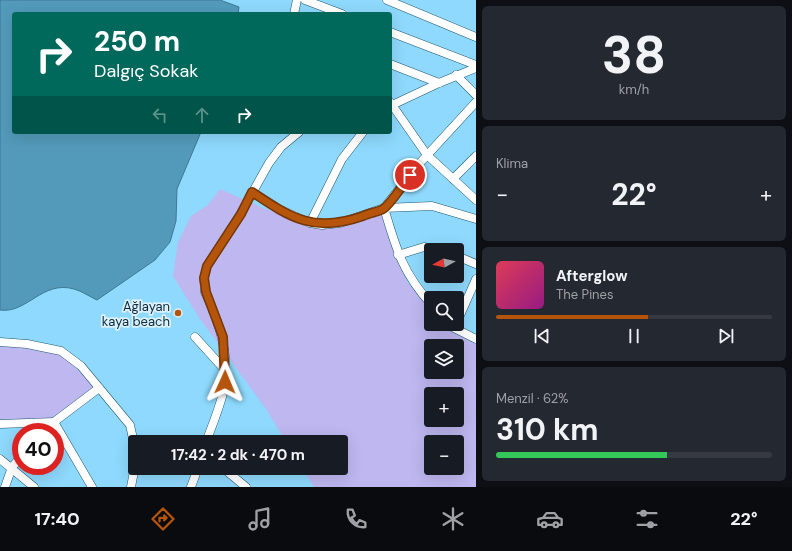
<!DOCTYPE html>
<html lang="tr">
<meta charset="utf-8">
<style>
body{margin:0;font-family:"DM Sans",sans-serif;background:#242831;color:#f1f3f6;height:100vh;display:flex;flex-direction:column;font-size:15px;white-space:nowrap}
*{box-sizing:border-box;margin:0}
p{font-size:13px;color:#9ea1a6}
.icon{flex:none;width:22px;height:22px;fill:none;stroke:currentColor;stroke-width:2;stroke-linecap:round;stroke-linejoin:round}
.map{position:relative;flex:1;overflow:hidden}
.side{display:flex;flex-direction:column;gap:6px;padding:6px;background:#0d0f14;width:316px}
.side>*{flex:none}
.top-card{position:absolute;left:12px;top:12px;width:380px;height:122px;border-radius:4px;box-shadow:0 4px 16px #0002;background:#00695c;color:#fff;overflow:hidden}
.needle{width:26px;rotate:262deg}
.controls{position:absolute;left:424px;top:243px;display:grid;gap:8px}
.controls a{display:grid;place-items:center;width:40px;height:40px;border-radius:4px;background:#171b24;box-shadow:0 4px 16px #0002;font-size:20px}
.speed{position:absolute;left:12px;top:423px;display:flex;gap:8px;font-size:20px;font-weight:700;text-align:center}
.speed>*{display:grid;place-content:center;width:52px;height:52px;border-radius:50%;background:#171b24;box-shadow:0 4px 16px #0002;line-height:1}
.speed .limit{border:6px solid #d22;background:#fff;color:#111}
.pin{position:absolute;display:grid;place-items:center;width:34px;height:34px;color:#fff;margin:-17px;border:2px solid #fff;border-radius:50%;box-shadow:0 1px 4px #0007}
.me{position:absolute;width:44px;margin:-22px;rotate:1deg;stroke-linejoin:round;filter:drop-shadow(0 0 3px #0008)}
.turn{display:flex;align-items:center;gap:14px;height:84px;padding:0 16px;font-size:18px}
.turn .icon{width:52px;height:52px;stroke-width:2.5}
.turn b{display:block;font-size:28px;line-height:34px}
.lanes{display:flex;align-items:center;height:38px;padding:0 16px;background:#0003;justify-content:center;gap:20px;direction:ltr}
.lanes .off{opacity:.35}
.big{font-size:30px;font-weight:700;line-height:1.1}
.side .tile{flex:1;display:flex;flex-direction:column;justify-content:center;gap:6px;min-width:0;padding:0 14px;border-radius:6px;background:#242831}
.side .dial{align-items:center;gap:0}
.dial b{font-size:52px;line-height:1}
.song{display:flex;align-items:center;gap:12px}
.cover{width:48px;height:48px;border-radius:6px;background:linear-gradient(135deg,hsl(350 70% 55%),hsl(310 70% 35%))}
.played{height:4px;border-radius:2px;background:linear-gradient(90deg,#b5550c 55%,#363941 55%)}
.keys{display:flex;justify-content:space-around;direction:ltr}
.heat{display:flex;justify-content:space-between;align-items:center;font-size:22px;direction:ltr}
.charge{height:6px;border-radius:3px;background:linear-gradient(90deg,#34c759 62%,#363941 0)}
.trip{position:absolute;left:128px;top:435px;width:220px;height:40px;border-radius:4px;background:#171b24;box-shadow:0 4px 16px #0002;font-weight:700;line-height:40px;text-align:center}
.menu{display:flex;height:64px;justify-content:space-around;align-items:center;background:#090b0e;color:#9ea1a6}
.menu .icon{width:28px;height:28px}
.menu .selected{color:#b5550c}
.menu b{font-size:18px;color:#f1f3f6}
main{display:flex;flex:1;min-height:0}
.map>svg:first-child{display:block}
.green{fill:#beb7f0;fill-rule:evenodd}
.water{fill:#539aba;stroke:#3d7993}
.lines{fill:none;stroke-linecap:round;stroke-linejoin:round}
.minor-casing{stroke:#1e5871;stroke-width:9}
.minor{stroke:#fff;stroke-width:8}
.route-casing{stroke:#763708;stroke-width:10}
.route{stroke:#b5550c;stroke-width:7}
.poi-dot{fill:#b5550c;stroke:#ddf2fd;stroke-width:1.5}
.labels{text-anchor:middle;stroke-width:3.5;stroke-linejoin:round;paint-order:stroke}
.poi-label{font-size:13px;fill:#0b2b39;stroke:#ddf2fd;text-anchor:end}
</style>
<main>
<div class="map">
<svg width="476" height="487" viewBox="0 0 476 487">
<rect width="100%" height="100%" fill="#8ed9fd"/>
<g class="green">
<path d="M 220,189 C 243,199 299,226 322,224 C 340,223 362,214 380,210 L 407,282 L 431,305 L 431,324 L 450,324 L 466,339 L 476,344 L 476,487 L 314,487 L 302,468 L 341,468 L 341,442 L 286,442 L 266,409 L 200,319 L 173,276 L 178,242 L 191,216 L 208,205 ZM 431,346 L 457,346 L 457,372 L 431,372 ZM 431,394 L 457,394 L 457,420 L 431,420 ZM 431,442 L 457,442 L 457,468 L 431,468 Z"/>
<path d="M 0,345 L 16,345 L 62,355 L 95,386 L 94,388 L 48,421 L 0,421 Z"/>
</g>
<path class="water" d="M 0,0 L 220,0 L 239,7 L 238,14 L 14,14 L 14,132 L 201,132 L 177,189 L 176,221 L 170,242 L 155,260 L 97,300 C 90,297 82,291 74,289 C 42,280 27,314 0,310 Z"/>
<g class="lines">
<g class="minor-casing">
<g id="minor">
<path d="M 305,0 L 342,14"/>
<path d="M 387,0 L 476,37"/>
<path d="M 294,14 L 297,0"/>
<path d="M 390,32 L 476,65"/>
<path d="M 390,64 L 439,83"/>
<path d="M 456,75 L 476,95"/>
<path d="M 390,102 L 427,155 L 476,200"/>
<path d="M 390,106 L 439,83 L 476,68"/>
<path d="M 453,179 L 476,156"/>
<path d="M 252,192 L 279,209 L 310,223 L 322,225 L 340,223 L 384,208 L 419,164 L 476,102"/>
<path d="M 310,223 L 342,159 L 363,132"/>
<path d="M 398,255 L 424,247 L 440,250"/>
<path d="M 457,256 L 476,264"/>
<path d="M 431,304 C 402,272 396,248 384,208 L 432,206 L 476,219"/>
<path d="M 457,322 L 476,279"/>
<path d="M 450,324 L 454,328 L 476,339"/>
<path d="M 195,337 L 225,370"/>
<path d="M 0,342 L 27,344 L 61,351 L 81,366 L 130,425 L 135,448"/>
<path d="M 0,424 L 54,422 L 92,487"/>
<path d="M 44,432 L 54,422 L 99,388"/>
<path d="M 206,442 C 212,426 219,409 223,393 C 231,357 220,324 205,292 L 204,278 L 207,266 L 241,213 L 269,163 L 281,147 L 299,132"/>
<path d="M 0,459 L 34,487"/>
<path d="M 223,468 L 246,487"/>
<path d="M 5,487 L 12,467 L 21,457"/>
<path d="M 131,487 L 135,466"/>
<path d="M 191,487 L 198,468"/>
</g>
</g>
<use href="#minor" class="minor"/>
</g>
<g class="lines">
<g class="route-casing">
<path id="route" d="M 225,382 L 223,337 L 206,292 L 204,278 L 207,266 L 241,214 L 252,192 C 292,219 315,233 363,216 C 369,213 378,212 383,209 C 390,205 405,182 410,175"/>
</g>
<use href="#route" class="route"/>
</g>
<circle class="poi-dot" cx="178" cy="313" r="4"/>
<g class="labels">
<g class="poi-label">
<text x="170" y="311">Ağlayan<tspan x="170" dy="15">kaya beach</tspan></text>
</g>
</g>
</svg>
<div class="controls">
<a><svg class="needle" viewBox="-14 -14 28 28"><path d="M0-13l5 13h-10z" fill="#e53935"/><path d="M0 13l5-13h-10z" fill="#9ea1a6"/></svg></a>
<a><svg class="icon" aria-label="search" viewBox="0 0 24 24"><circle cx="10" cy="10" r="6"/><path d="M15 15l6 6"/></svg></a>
<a><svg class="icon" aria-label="layers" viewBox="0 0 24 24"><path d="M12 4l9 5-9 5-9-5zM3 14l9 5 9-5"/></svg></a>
<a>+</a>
<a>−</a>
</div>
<div class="speed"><div class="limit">40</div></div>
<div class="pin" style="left:410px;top:175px;background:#d93025"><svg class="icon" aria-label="arrive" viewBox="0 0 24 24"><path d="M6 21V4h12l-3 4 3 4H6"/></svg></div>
<svg class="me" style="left:225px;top:382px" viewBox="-20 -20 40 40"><path d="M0-17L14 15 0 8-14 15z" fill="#b5550c" stroke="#fff" stroke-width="4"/></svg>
<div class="trip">17:42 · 2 dk · 470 m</div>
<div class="top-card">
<div class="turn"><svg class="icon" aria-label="right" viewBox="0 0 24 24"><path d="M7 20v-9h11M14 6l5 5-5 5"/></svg><div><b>250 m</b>Dalgıç Sokak</div></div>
<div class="lanes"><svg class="icon off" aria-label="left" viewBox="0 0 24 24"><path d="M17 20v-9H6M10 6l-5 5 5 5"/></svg><svg class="icon off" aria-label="ahead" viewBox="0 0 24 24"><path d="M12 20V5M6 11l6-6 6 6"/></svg><svg class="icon" aria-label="right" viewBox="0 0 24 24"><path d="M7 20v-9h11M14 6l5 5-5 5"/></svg></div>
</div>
</div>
<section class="side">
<div class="tile dial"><b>38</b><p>km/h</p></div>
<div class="tile"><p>Klima</p>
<div class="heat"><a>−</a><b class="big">22°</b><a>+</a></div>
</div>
<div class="tile">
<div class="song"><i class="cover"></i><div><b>Afterglow</b><p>The Pines</p></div></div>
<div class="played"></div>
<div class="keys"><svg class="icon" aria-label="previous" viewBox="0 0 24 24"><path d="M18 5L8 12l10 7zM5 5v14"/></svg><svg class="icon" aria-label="pause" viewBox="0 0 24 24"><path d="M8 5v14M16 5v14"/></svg><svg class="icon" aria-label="next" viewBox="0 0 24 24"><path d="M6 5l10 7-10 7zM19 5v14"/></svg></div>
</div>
<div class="tile"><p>Menzil · 62%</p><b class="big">310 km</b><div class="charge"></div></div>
</section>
</main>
<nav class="menu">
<b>17:40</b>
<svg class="icon selected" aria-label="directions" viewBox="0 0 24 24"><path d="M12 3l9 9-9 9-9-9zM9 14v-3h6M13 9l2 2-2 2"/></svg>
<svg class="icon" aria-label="music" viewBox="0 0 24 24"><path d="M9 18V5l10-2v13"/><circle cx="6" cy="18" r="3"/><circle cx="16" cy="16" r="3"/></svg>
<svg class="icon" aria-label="phone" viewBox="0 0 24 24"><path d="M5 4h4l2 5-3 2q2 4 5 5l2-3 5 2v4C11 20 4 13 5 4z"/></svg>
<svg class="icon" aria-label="climate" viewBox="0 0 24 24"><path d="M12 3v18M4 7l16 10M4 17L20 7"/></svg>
<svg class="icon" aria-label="car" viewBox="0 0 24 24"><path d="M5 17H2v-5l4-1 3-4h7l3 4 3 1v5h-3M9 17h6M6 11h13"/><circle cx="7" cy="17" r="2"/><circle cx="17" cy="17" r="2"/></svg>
<svg class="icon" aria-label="filters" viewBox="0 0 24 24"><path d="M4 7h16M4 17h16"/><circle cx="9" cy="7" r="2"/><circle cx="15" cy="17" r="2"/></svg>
<b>22°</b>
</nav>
